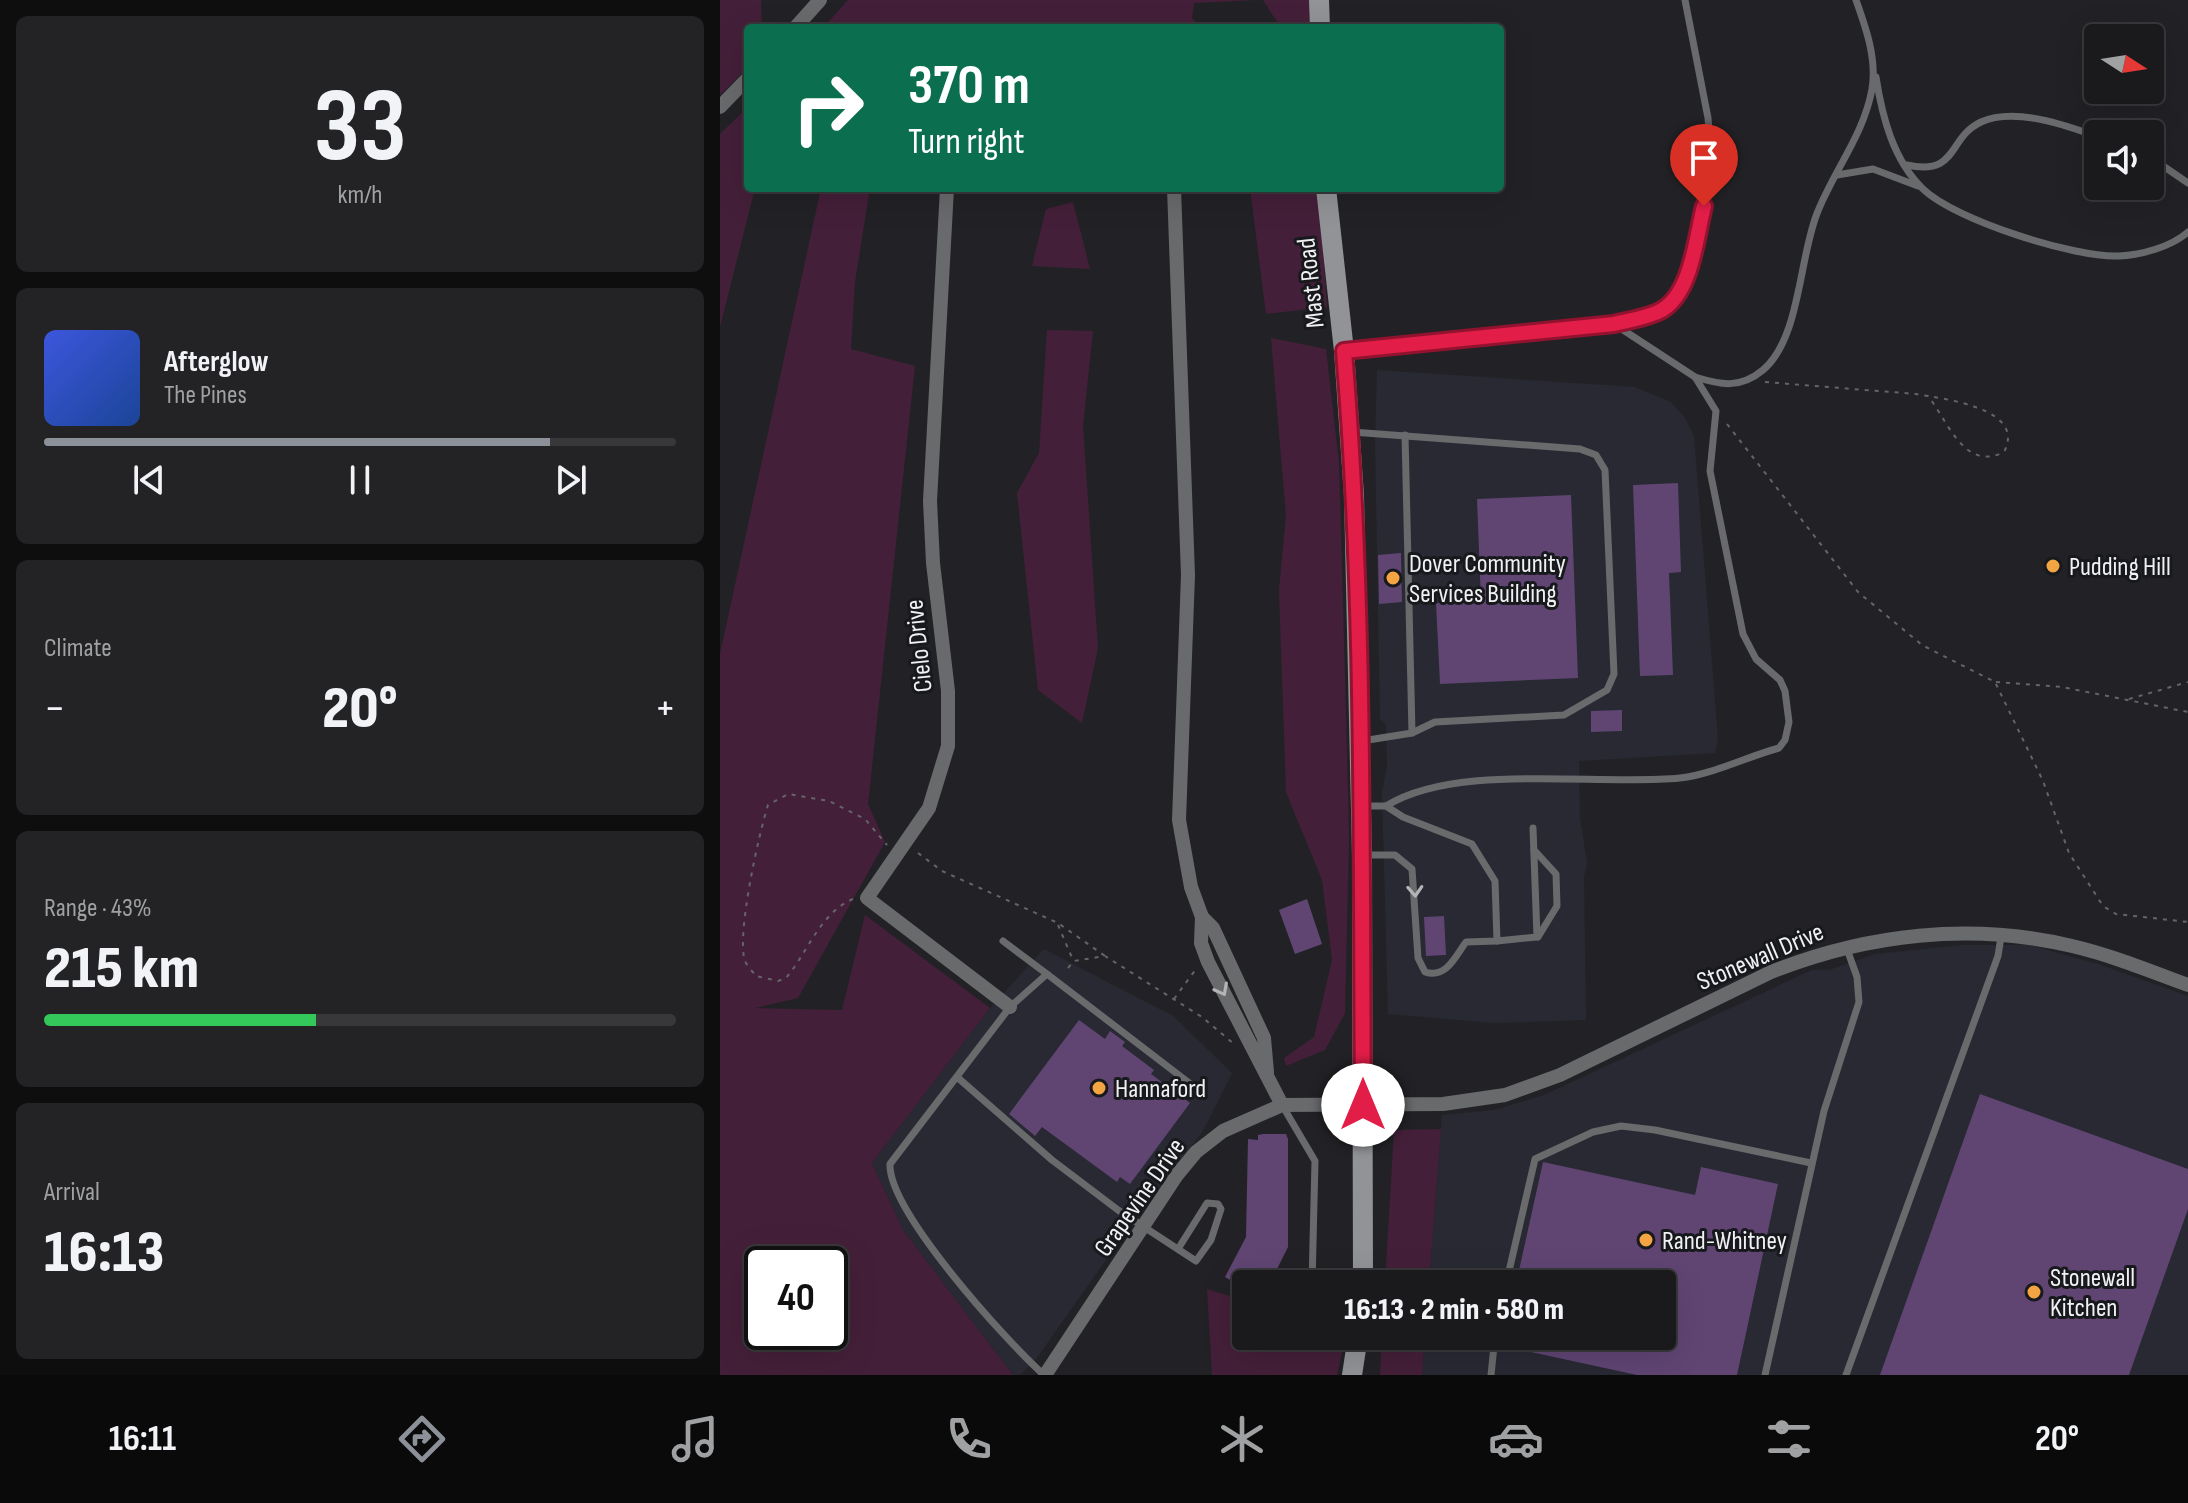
<!DOCTYPE html>
<meta charset="utf-8">
<style>
body{margin:0;font-family:"Sofia Sans Condensed",sans-serif;background:#232325;color:#f1f3f6;height:100vh;display:flex;flex-direction:column;font-size:30px;white-space:nowrap}
*{box-sizing:border-box;margin:0}
p{font-size:26px;color:#9fa1a3}
.icon{flex:none;width:44px;height:44px;fill:none;stroke:currentColor;stroke-width:2;stroke-linecap:round;stroke-linejoin:round}
.map{position:relative;flex:1;overflow:hidden}
.details{display:flex;flex-direction:column;gap:16px;padding:16px;background:#0e0e0f;width:720px}
.details>*{flex:none}
.hud{position:absolute;left:24px;top:24px;width:760px;height:168px;border-radius:8px;box-shadow:0 8px 32px #0002,0 0 0 2px #38383b;background:#0b6e4f;color:#fff;overflow:hidden}
.needle{width:52px;rotate:102deg}
.controls{position:absolute;left:1364px;top:24px;display:grid;gap:16px}
.controls a{display:grid;place-items:center;width:80px;height:80px;border-radius:8px;background:#1a1a1c;box-shadow:0 8px 32px #0002,0 0 0 2px #38383b;font-size:40px}
.speed{position:absolute;left:24px;top:1246px;display:flex;gap:16px;font-size:40px;font-weight:700;text-align:center}
.speed>*{display:grid;place-content:center;width:104px;height:104px;border-radius:50%;background:#1a1a1c;box-shadow:0 8px 32px #0002,0 0 0 2px #38383b;line-height:1}
.speed .limit{border:4px solid #111;border-radius:12px;background:#fff;color:#111}
.pin{position:absolute;display:grid;place-items:center;width:68px;height:68px;color:#fff;margin:-82px -34px;border-radius:50% 50% 50% 0;rotate:-45deg;box-shadow:0 0 8px #0007}
.pin .icon{rotate:45deg}
.me{position:absolute;width:88px;margin:-44px;rotate:0deg;stroke-linejoin:round;filter:drop-shadow(0 0 6px #0008)}
.turn{display:flex;align-items:center;gap:28px;height:168px;padding:0 32px;font-size:36px}
.turn .icon{width:104px;height:104px;stroke-width:2.5}
.turn b{display:block;font-size:56px;line-height:68px}
.big{font-size:60px;font-weight:800;line-height:1.1}
.details .tile{flex:1;display:flex;flex-direction:column;justify-content:center;gap:12px;min-width:0;padding:0 28px;border-radius:12px;background:#232325}
.details .dial{align-items:center;gap:0}
.dial b{font-size:104px;line-height:1}
.song{display:flex;align-items:center;gap:24px}
.cover{width:96px;height:96px;border-radius:12px;background:linear-gradient(135deg,hsl(230 70% 55%),hsl(220 70% 35%))}
.played{height:8px;border-radius:4px;background:linear-gradient(90deg,#8c9099 80%,#38383b 80%)}
.keys{display:flex;justify-content:space-around;direction:ltr}
.heat{display:flex;justify-content:space-between;align-items:center;font-size:44px;direction:ltr}
.charge{height:12px;border-radius:6px;background:linear-gradient(90deg,#34c759 43%,#38383b 0)}
.trip{position:absolute;left:512px;top:1270px;width:444px;height:80px;border-radius:8px;background:#1a1a1c;box-shadow:0 8px 32px #0002,0 0 0 2px #38383b;font-weight:800;line-height:80px;text-align:center}
.tabs{display:flex;height:128px;justify-content:space-around;align-items:center;background:#0a0a0b;color:#9fa1a3}
.tabs .icon{width:56px;height:56px}
.tabs .active{color:#8c9099}
.tabs b{font-size:36px;color:#f1f3f6}
main{display:flex;flex:1;min-height:0}
.map>svg:first-child{display:block}
.built{fill:#282933}
.green{fill:#441f39;fill-rule:evenodd}
.building{fill:#604573}
.lines{fill:none;stroke-linecap:round;stroke-linejoin:round}
.path{stroke:#656569;stroke-width:2;stroke-dasharray:4 6;stroke-linecap:butt}
.lane{stroke:#696a6c;stroke-width:7}
.street{stroke:#696a6c;stroke-width:14}
.secondary{stroke:#919396;stroke-width:20}
.oneway{stroke:#b4b4b7}
.route-casing{stroke:#92132f;stroke-width:20}
.route{stroke:#e11d48;stroke-width:14}
.poi-dot{fill:#f3a443;stroke:#18191d;stroke-width:3}
.labels{text-anchor:middle;stroke-width:6;stroke-linejoin:round;paint-order:stroke}
.street-label{font-size:26px;fill:#f1f1f4;stroke:#18191d}
.poi-label{font-size:26px;fill:#f1f1f4;stroke:#18191d;text-anchor:start}
</style>
<main>
<section class="details">
<div class="tile dial"><b>33</b><p>km/h</p></div>
<div class="tile">
<div class="song"><i class="cover"></i><div><b>Afterglow</b><p>The Pines</p></div></div>
<div class="played"></div>
<div class="keys"><svg class="icon" aria-label="previous" viewBox="0 0 24 24"><path d="M18 5L8 12l10 7zM5 5v14"/></svg><svg class="icon" aria-label="pause" viewBox="0 0 24 24"><path d="M8 5v14M16 5v14"/></svg><svg class="icon" aria-label="next" viewBox="0 0 24 24"><path d="M6 5l10 7-10 7zM19 5v14"/></svg></div>
</div>
<div class="tile"><p>Climate</p>
<div class="heat"><a>−</a><b class="big">20°</b><a>+</a></div>
</div>
<div class="tile"><p>Range · 43%</p><b class="big">215 km</b><div class="charge"></div></div>
<div class="tile"><p>Arrival</p><b class="big">16:13</b></div>
</section>
<div class="map">
<svg width="1468" height="1375" viewBox="0 0 1468 1375">
<rect width="100%" height="100%" fill="#222226"/>
<g class="built">
<path d="M 657,370 L 915,387 L 951,402 L 965,418 L 974,436 L 998,739 L 995,753 L 859,761 L 860,818 L 867,863 L 864,877 L 866,1020 L 773,1023 L 668,1014 L 662,793 L 667,765 L 666,725 L 660,719 L 655,441 Z"/>
<path d="M 1243,945 L 1309,945 L 1378,964 L 1468,996 L 1468,1375 L 702,1375 L 705,1336 L 942,1336 L 942,1284 L 709,1284 L 722,1115 L 774,1110 L 824,1095 L 1092,970 L 1109,970 L 1155,954 Z"/>
<path d="M 324,949 L 453,1016 L 512,1073 L 483,1131 L 429,1199 L 316,1359 L 300,1375 L 293,1375 L 183,1230 L 152,1163 L 270,1008 Z"/>
</g>
<g class="green">
<path d="M 0,0 L 41,0 L 42,28 L 28,28 L 28,67 L 0,95 Z"/>
<path d="M 128,0 L 536,0 L 474,3 L 472,18 L 480,28 L 110,28 L 109,21 Z"/>
<path d="M 543,0 L 590,0 L 590,28 L 561,28 Z"/>
<path d="M 28,107 L 28,188 L 35,188 L 0,327 L 0,134 Z"/>
<path d="M 101,188 L 150,188 L 135,282 L 131,349 L 195,366 L 148,804 L 165,842 L 78,998 L 35,1008 L 122,1010 L 145,915 L 270,1008 L 152,1163 L 183,1230 L 293,1375 L 0,1375 L 0,654 ZM 42,1264 L 110,1264 L 110,1332 L 42,1332 Z"/>
<path d="M 530,188 L 599,188 L 607,307 L 546,314 Z"/>
<path d="M 353,202 L 370,269 L 312,266 L 326,209 Z"/>
<path d="M 327,330 L 373,331 L 363,426 L 378,648 L 362,723 L 318,690 L 297,493 L 319,453 Z"/>
<path d="M 551,338 L 606,349 L 619,463 L 626,713 L 629,838 L 625,1013 L 605,1050 L 566,1066 L 564,1058 L 594,1037 L 612,960 L 602,880 L 566,792 L 559,590 L 566,516 Z"/>
<path d="M 721,1129 L 709,1284 L 665,1284 L 674,1130 Z"/>
<path d="M 487,1289 L 526,1301 L 526,1336 L 607,1336 L 622,1353 L 617,1375 L 492,1375 Z"/>
<path d="M 662,1336 L 705,1336 L 702,1375 L 660,1375 Z"/>
</g>
<g class="building">
<path d="M 958,483 L 961,572 L 949,573 L 953,675 L 920,676 L 913,485 Z"/>
<path d="M 851,495 L 858,678 L 720,684 L 716,603 L 761,601 L 757,499 Z"/>
<path d="M 681,553 L 682,602 L 659,604 L 658,555 Z"/>
<path d="M 902,710 L 902,731 L 871,732 L 871,711 Z"/>
<path d="M 587,899 L 602,944 L 575,954 L 559,910 Z"/>
<path d="M 724,916 L 726,955 L 706,956 L 704,917 Z"/>
<path d="M 359,1020 L 385,1039 L 390,1031 L 405,1042 L 402,1046 L 434,1070 L 431,1074 L 470,1103 L 410,1184 L 400,1177 L 397,1182 L 322,1127 L 315,1136 L 289,1114 Z"/>
<path d="M 1260,1094 L 1468,1169 L 1468,1209 L 1409,1375 L 1160,1375 Z"/>
<path d="M 543,1134 L 566,1134 L 568,1139 L 568,1247 L 552,1279 L 547,1284 L 526,1284 L 526,1289 L 505,1277 L 526,1237 L 528,1139 L 538,1140 L 538,1135 Z"/>
<path d="M 823,1162 L 975,1195 L 981,1167 L 1058,1184 L 1017,1375 L 917,1375 L 783,1346 L 785,1336 L 942,1336 L 942,1284 L 796,1284 Z"/>
</g>
<g class="lines">
<g class="path">
<path d="M 1045,382 L 1196,394 C 1224,399 1307,408 1284,452 C 1244,472 1228,421 1208,396"/>
<path d="M 1007,424 L 1138,592 L 1202,645 L 1275,682 L 1323,781 L 1349,853 L 1383,906 L 1396,914 L 1468,922"/>
<path d="M 1276,682 L 1342,687 L 1468,712"/>
<path d="M 1409,699 L 1468,682"/>
<path d="M 198,853 L 222,871 L 338,923 L 385,956"/>
<path d="M 133,899 C 100,913 88,952 66,978 L 58,981 L 36,976 C 33,972 27,966 25,961 C 16,936 39,833 48,805 L 68,794 L 109,801 L 145,819 L 167,845"/>
<path d="M 338,925 L 353,960"/>
<path d="M 348,968 L 354,961 L 385,956 L 482,1017 L 514,1044"/>
<path d="M 454,999 L 476,969"/>
</g>
<g class="lane">
<path d="M 1156,77 C 1162,116 1173,160 1203,189 C 1235,220 1355,258 1399,256 C 1421,255 1451,247 1468,232"/>
<path d="M 1430,157 L 1468,183"/>
<path d="M 1187,165 C 1239,176 1227,138 1261,122 C 1294,107 1346,125 1378,137"/>
<path d="M 1117,175 L 1153,169 L 1198,186"/>
<path d="M 626,351 L 894,324 L 943,309 L 955,299 L 964,283 L 984,206 L 991,154 L 988,118 L 965,0"/>
<path d="M 975,377 C 1001,385 1020,389 1043,370 C 1081,338 1079,255 1098,211 C 1115,169 1144,134 1152,89 C 1157,59 1146,28 1136,0"/>
<path d="M 632,432 L 860,449 L 876,455 L 885,470 L 894,674 L 887,690 L 844,715 L 715,722 L 692,733 L 642,741"/>
<path d="M 685,435 L 692,733"/>
<path d="M 643,806 L 666,806 L 683,817 L 752,844 L 775,881 L 777,941 L 746,942 C 735,957 726,979 705,972 L 698,958 L 692,869 L 675,855 L 644,855"/>
<path d="M 666,806 C 736,762 877,786 960,778 C 994,774 1026,757 1059,748 L 1065,740 L 1069,722 L 1065,691 L 1060,680 L 1036,659 L 1023,634 L 990,471 L 996,411 L 975,377 L 894,324"/>
<path d="M 814,850 L 836,874 L 837,906 L 818,937"/>
<path d="M 283,941 L 327,974"/>
<path d="M 777,941 L 817,937 L 813,828"/>
<path d="M 237,1077 L 332,1160 L 398,1210 L 476,1261 L 491,1240 L 501,1209 L 498,1204 L 487,1203 L 458,1249"/>
<path d="M 562,1105 L 595,1161 L 592,1284"/>
<path d="M 786,1284 L 815,1159 L 873,1132 L 901,1126 L 935,1130 L 1091,1163"/>
<path d="M 324,1375 C 287,1342 168,1211 170,1164 L 290,1007 L 327,974 L 477,1089"/>
<path d="M 771,1375 L 775,1336"/>
<path d="M 1045,1375 L 1104,1111 L 1139,1002 L 1137,977 L 1127,949"/>
<path d="M 1126,1375 L 1278,956 L 1281,937"/>
</g>
<g class="street">
<path d="M 75,28 L 100,0"/>
<path d="M 0,107 L 28,78"/>
<path d="M 227,188 L 210,501 L 213,563 L 228,691 L 228,746 L 209,808 L 147,898 L 290,1007"/>
<path d="M 454,188 L 468,575 L 459,820 L 471,887 L 482,917 L 493,928 L 544,1038 L 547,1072"/>
<path d="M 482,917 L 481,943 L 488,962 L 562,1105"/>
<path d="M 325,1375 L 457,1175 L 476,1152 L 503,1131 L 562,1105 L 723,1104 L 785,1095 L 840,1075 L 1051,972 C 1147,934 1250,922 1352,946 C 1391,955 1430,971 1468,985"/>
</g>
<g class="secondary">
<path d="M 599,0 L 600,28"/>
<path d="M 606,188 L 624,351 L 634,496 L 642,855 L 643,1284"/>
<path d="M 632,1375 L 638,1336"/>
</g>
</g>
<defs><path id="oneway-chevron" d="M-2-3.5L2.5 0L-2 3.5" fill="none" stroke-width="1.6" stroke-linecap="round" stroke-linejoin="round" transform="scale(2)"/></defs>
<g class="oneway">
<use href="#oneway-chevron" transform="translate(695 891) rotate(87)"/>
<use href="#oneway-chevron" transform="translate(502 990) rotate(62)"/>
</g>
<g class="lines">
<g class="route-casing">
<path id="route" d="M 643,1105 C 641,854 645,601 624,351 L 894,324 C 909,320 928,318 942,310 C 972,292 976,237 984,206"/>
</g>
<use href="#route" class="route"/>
</g>
<g class="poi-dot">
<circle cx="1333" cy="566" r="8"/>
<circle cx="673" cy="578" r="8"/>
<circle cx="379" cy="1088" r="8"/>
<circle cx="926" cy="1240" r="8"/>
<circle cx="1314" cy="1292" r="8"/>
</g>
<g class="labels">
<g class="street-label">
<text transform="translate(590 283) rotate(-96)" y="9">Mast Road</text>
<text transform="translate(198 646) rotate(-96)" y="9">Cielo Drive</text>
<text transform="translate(1040 956) rotate(-23)" y="9">Stonewall Drive</text>
<text transform="translate(419 1197) rotate(-55)" y="9">Grapevine Drive</text>
</g>
<g class="poi-label">
<text x="689" y="572">Dover Community<tspan x="689" dy="30">Services Building</tspan></text>
<text x="1349" y="575">Pudding Hill</text>
<text x="395" y="1097">Hannaford</text>
<text x="942" y="1249">Rand-Whitney</text>
<text x="1330" y="1286">Stonewall<tspan x="1330" dy="30">Kitchen</tspan></text>
</g>
</g>
</svg>
<div class="controls">
<a><svg class="needle" viewBox="-14 -14 28 28"><path d="M0-13l5 13h-10z" fill="#e53935"/><path d="M0 13l5-13h-10z" fill="#9fa1a3"/></svg></a>
<a><svg class="icon" aria-label="sound" viewBox="0 0 24 24"><path d="M4 9h4l5-4v14l-5-4H4zM17 9q2 3 0 6"/></svg></a>
</div>
<div class="speed"><div class="limit">40</div></div>
<div class="pin" style="left:984px;top:206px;background:#d93025"><svg class="icon" aria-label="arrive" viewBox="0 0 24 24"><path d="M6 21V4h12l-3 4 3 4H6"/></svg></div>
<svg class="me" style="left:643px;top:1105px" viewBox="-20 -20 40 40"><circle r="19" fill="#fff"/><path d="M0-13L10 11 0 6-10 11z" fill="#e11d48"/></svg>
<div class="trip">16:13 · 2 min · 580 m</div>
<div class="hud">
<div class="turn"><svg class="icon" aria-label="right" viewBox="0 0 24 24"><path d="M7 20v-9h11M14 6l5 5-5 5"/></svg><div><b>370 m</b>Turn right</div></div>
</div>
</div>
</main>
<nav class="tabs">
<b>16:11</b>
<svg class="icon active" aria-label="directions" viewBox="0 0 24 24"><path d="M12 3l9 9-9 9-9-9zM9 14v-3h6M13 9l2 2-2 2"/></svg>
<svg class="icon" aria-label="music" viewBox="0 0 24 24"><path d="M9 18V5l10-2v13"/><circle cx="6" cy="18" r="3"/><circle cx="16" cy="16" r="3"/></svg>
<svg class="icon" aria-label="phone" viewBox="0 0 24 24"><path d="M5 4h4l2 5-3 2q2 4 5 5l2-3 5 2v4C11 20 4 13 5 4z"/></svg>
<svg class="icon" aria-label="climate" viewBox="0 0 24 24"><path d="M12 3v18M4 7l16 10M4 17L20 7"/></svg>
<svg class="icon" aria-label="car" viewBox="0 0 24 24"><path d="M5 17H2v-5l4-1 3-4h7l3 4 3 1v5h-3M9 17h6M6 11h13"/><circle cx="7" cy="17" r="2"/><circle cx="17" cy="17" r="2"/></svg>
<svg class="icon" aria-label="filters" viewBox="0 0 24 24"><path d="M4 7h16M4 17h16"/><circle cx="9" cy="7" r="2"/><circle cx="15" cy="17" r="2"/></svg>
<b>20°</b>
</nav>
